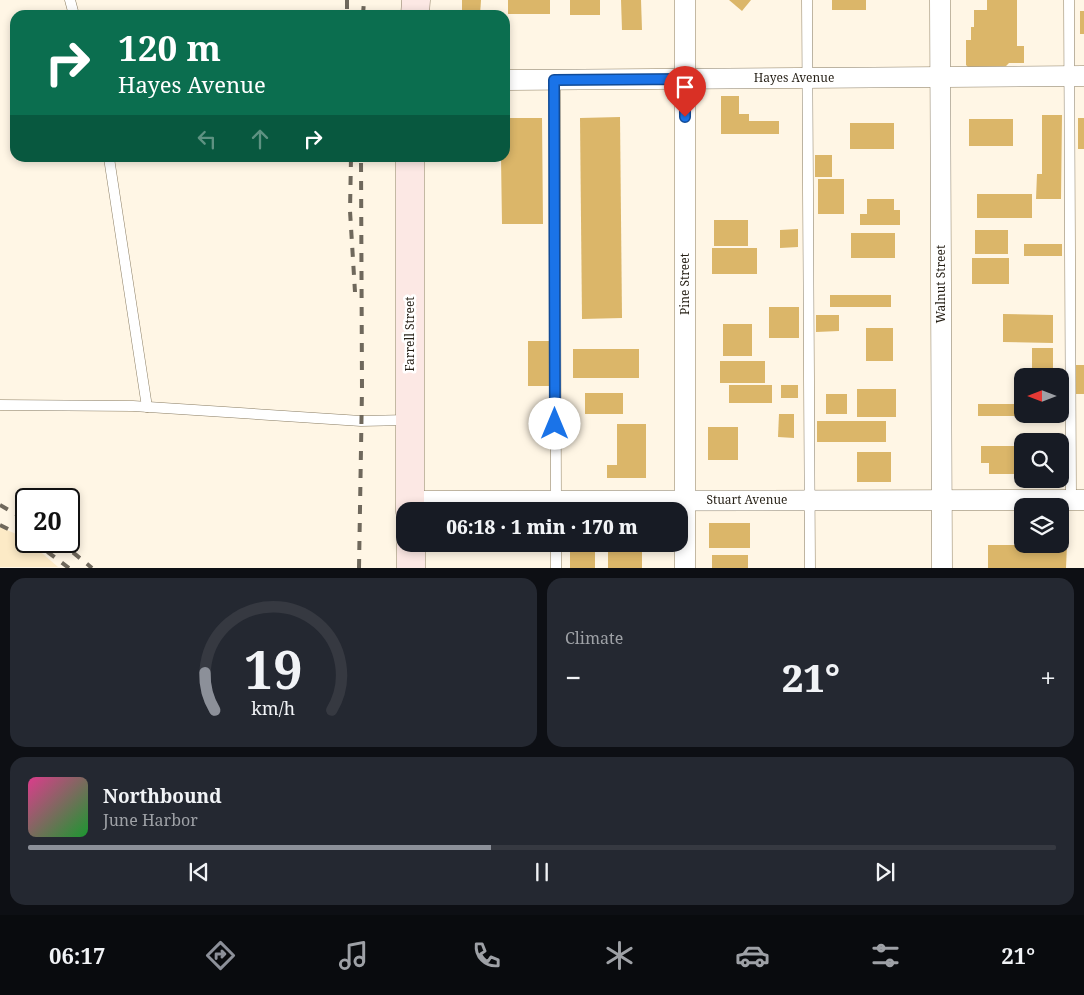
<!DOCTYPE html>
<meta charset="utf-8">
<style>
body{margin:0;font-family:"Noto Serif",serif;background:#242831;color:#f1f3f6;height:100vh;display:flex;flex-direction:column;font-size:19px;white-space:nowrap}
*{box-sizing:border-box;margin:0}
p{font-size:16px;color:#9ea1a6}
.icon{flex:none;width:28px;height:28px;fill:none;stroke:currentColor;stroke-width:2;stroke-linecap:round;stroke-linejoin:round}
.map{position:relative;height:568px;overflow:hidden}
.details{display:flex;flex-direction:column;gap:10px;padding:10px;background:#0d0f14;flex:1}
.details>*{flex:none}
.top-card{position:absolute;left:10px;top:10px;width:500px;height:152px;border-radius:15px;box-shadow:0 2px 8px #0003;background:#0b6e4f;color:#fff;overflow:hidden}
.needle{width:32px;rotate:270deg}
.fabs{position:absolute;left:1014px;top:368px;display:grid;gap:10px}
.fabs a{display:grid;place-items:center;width:55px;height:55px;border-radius:10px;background:#171b24;box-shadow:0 2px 8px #0003;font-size:25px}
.speed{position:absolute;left:15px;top:488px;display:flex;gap:10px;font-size:25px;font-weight:700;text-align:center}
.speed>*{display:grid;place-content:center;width:65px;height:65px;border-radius:50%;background:#171b24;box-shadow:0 2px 8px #0003;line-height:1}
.speed .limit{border:2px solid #111;border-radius:8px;background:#fff;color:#111}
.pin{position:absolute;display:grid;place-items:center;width:42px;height:42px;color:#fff;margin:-51px -21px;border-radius:50% 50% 50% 0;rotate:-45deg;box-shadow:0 0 5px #0007}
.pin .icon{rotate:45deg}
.me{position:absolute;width:55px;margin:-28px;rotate:0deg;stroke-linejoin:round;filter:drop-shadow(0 0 4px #0008)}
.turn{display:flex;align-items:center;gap:18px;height:105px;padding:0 25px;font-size:22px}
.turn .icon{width:65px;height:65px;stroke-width:2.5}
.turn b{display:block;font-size:35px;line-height:42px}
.lanes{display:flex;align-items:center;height:48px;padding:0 25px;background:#0003;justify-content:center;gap:25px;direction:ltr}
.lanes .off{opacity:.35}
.big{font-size:38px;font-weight:800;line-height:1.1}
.details .card{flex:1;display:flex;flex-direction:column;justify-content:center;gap:8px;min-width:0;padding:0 18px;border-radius:15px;background:#242831}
.details .dial{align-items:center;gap:0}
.dial svg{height:130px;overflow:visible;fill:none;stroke:#363941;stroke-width:7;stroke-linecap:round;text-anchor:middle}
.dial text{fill:#f1f3f6;stroke:none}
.song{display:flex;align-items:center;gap:15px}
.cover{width:60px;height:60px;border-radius:8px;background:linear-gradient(135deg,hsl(330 70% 55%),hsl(130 70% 35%))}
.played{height:5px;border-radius:2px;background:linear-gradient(90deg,#8c9099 45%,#363941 45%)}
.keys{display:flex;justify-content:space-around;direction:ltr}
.heat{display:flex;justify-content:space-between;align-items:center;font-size:28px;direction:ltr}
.details .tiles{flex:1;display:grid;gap:10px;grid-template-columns:1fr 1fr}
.card:last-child{grid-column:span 2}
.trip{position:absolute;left:396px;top:502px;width:292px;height:50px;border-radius:15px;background:#171b24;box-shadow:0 2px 8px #0003;font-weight:800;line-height:50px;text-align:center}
.menu{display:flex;height:80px;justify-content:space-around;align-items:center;background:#090b0e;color:#9ea1a6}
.menu .icon{width:35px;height:35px}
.menu .on{color:#8c9099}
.menu b{font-size:22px;color:#f1f3f6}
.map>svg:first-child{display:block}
.built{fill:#fceac6}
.building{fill:#dbb669}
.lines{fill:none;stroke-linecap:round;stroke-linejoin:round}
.lane-casing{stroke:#8a7d63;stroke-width:11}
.street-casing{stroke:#8a7d63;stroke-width:21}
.secondary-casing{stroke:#8a7d63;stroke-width:29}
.lane{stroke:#fff;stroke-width:10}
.street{stroke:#fff;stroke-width:20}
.secondary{stroke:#fce8e4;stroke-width:28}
.rail{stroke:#6f685c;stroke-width:4;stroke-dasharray:9 9;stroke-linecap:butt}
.route-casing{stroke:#114b97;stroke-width:12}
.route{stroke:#1a73e8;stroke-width:9}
.labels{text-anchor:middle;stroke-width:5;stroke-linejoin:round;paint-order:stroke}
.street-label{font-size:12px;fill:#241e14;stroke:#fff}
</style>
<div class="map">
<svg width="1084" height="568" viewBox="0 0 1084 568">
<rect width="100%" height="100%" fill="#fff6e5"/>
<path class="built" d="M 0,527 L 23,537 L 26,541 L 28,541 L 58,567 L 0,567 Z"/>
<g class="building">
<path d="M 462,0 L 481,0 L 480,15 L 462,15 Z"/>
<rect x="508" y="0" width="42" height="14"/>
<rect x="570" y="0" width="30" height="15"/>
<path d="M 621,0 L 641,0 L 642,30 L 622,30 Z"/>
<path d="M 729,0 L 751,0 L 742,11 Z"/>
<rect x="832" y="0" width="34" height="10"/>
<path d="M 987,0 L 1017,0 L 1017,46 L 1024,46 L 1024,63 L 1009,63 L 1002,70 L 971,70 L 966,65 L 966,40 L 971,40 L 971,27 L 974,27 L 974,10 L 987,10 Z"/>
<rect x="1080" y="11" width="4" height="23"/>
<path d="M 721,96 L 739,96 L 739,114 L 749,114 L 749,121 L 779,121 L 779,134 L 721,134 Z"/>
<path d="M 1042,115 L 1062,115 L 1061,199 L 1036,199 L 1037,174 L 1042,174 Z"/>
<path d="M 620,117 L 622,318 L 582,319 L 580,118 Z"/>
<path d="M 505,118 L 542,118 L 543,224 L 502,224 L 501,158 L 505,158 Z"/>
<rect x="1078" y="118" width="6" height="31"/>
<rect x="969" y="119" width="44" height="27"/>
<rect x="850" y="123" width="44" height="26"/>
<rect x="815" y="155" width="17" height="22"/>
<rect x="818" y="179" width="26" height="35"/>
<rect x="977" y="194" width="55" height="24"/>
<path d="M 867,199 L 894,199 L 894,210 L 900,210 L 900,225 L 860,225 L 860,214 L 867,214 Z"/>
<rect x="714" y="220" width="34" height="26"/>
<path d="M 798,229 L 798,247 L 780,248 L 780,230 Z"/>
<rect x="975" y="230" width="33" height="24"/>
<rect x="851" y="233" width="44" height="25"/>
<rect x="1024" y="244" width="38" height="12"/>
<rect x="712" y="248" width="45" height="26"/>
<rect x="972" y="258" width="37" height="26"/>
<rect x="830" y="295" width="61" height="12"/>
<rect x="769" y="307" width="30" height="31"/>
<path d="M 1003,314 L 1053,315 L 1053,343 L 1003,342 Z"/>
<path d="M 816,315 L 839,315 L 839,331 L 816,332 Z"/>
<rect x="723" y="324" width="29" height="32"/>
<rect x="866" y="328" width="27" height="33"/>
<rect x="528" y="341" width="23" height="45"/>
<rect x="1032" y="348" width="21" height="20"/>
<rect x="573" y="349" width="66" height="29"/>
<rect x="720" y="361" width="45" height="22"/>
<rect x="1076" y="365" width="8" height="29"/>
<rect x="729" y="385" width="43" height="18"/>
<rect x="781" y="385" width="17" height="13"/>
<rect x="857" y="389" width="39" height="28"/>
<rect x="585" y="393" width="38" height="21"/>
<rect x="826" y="394" width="21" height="20"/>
<path d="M 978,404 L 1022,404 L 1022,414 L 1031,414 L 1031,416 L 978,416 Z"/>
<path d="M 779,414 L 794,414 L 794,438 L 778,437 Z"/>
<rect x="817" y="421" width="69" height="21"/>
<path d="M 617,424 L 646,424 L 646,478 L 607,478 L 607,465 L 617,465 Z"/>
<rect x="708" y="427" width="30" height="33"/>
<path d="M 981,446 L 1020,446 L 1020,474 L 989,474 L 989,463 L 981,463 Z"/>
<rect x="857" y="452" width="34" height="30"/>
<path d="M 1060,461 L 1065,461 L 1065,483 L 1024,483 L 1024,479 L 1060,479 Z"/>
<rect x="709" y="523" width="41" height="25"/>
<rect x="570" y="544" width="25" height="24"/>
<rect x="608" y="544" width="34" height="24"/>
<path d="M 988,545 L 1067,545 L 1066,568 L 988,568 Z"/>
<rect x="712" y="555" width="36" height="13"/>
</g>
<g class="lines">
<g class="lane-casing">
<g id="lane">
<path d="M 70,0 L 74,15"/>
<path d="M 807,0 L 810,568"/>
<path d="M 1069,0 L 1071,500"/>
<path d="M 555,80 L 556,511"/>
<path d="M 109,158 L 147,407"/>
<path d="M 0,405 L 133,406 L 361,421 L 408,420"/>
<path d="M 556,544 L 556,568"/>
</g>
</g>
<g class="street-casing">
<g id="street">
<path d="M 940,0 L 942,568"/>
<path d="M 505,80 L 1084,76"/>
<path d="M 410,501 L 1084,500"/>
<path d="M 685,568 L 685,0"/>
</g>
</g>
<g class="secondary-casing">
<g id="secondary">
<path d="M 415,15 L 416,0"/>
<path d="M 410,158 L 410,511"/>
<path d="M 411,544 L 411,568"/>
</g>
</g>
<use href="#lane" class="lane"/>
<use href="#street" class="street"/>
<use href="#secondary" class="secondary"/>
<g class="rail">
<path d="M 347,0 L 347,15"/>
<path d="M 363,15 L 364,0"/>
<path d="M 351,158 L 350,211 L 355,292"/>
<path d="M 0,505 L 26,520"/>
<path d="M 0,525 L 26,538"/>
<path d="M 33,541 L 69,568"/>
<path d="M 59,541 L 92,568"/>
<path d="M 359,568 L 362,389 L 361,158"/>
</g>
</g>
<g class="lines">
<g class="route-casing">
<path id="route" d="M 555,424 L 554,80 L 685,79 L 685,117"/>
</g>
<use href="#route" class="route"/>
</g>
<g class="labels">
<g class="street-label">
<text x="794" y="82">Hayes Avenue</text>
<text transform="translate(685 284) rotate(-90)" y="4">Pine Street</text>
<text transform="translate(941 284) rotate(-90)" y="4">Walnut Street</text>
<text transform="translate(410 334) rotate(-90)" y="4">Farrell Street</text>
<text x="747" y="504">Stuart Avenue</text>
</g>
</g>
</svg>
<div class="fabs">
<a><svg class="needle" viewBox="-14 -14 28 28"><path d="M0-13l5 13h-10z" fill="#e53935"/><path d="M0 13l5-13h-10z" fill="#9ea1a6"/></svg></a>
<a><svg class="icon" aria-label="search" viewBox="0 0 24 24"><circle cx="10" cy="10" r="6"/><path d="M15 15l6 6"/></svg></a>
<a><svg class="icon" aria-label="layers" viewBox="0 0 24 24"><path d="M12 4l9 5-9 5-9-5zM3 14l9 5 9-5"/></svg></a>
</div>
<div class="speed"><div class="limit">20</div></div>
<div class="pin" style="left:685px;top:117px;background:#d93025"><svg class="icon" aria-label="arrive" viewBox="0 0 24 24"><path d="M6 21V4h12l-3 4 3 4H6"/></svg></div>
<svg class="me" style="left:555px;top:424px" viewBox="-20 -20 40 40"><circle r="19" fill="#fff"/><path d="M0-13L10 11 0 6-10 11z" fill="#1a73e8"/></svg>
<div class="trip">06:18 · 1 min · 170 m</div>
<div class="top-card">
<div class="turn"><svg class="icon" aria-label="right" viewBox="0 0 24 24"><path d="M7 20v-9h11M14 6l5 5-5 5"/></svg><div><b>120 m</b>Hayes Avenue</div></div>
<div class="lanes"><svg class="icon off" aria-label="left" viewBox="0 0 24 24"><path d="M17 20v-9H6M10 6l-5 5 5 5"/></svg><svg class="icon off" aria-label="ahead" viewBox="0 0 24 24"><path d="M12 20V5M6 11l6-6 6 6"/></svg><svg class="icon" aria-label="right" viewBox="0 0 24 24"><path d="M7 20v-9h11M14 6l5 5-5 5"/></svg></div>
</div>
</div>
<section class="details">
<div class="tiles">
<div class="card dial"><svg viewBox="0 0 100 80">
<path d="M14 69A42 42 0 1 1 86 69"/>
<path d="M14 69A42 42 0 0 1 8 46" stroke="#8c9099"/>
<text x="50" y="56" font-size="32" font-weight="700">19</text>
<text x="50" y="72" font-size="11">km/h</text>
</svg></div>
<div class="card"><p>Climate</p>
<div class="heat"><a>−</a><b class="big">21°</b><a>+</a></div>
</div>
<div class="card">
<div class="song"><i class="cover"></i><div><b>Northbound</b><p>June Harbor</p></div></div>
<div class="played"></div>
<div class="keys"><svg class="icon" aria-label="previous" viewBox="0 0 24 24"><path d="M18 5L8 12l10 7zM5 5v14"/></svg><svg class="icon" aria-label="pause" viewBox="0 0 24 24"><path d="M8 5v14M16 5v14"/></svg><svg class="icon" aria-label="next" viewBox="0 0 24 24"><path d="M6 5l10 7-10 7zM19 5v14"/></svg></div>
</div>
</div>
</section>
<nav class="menu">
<b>06:17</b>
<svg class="icon on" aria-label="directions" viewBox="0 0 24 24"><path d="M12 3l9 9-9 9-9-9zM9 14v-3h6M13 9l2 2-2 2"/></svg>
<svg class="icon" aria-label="music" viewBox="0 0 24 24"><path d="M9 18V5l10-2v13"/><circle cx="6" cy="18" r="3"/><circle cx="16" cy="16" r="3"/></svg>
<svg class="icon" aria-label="phone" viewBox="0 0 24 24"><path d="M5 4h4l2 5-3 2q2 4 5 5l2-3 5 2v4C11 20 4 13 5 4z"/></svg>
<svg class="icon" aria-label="climate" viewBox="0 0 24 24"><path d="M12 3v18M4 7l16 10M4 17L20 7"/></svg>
<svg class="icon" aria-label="car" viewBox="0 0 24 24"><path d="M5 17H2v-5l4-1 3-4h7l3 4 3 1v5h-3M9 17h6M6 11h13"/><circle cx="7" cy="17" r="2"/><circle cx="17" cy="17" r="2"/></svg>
<svg class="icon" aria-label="filters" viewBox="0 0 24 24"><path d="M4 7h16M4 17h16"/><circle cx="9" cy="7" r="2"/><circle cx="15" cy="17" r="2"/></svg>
<b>21°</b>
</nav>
